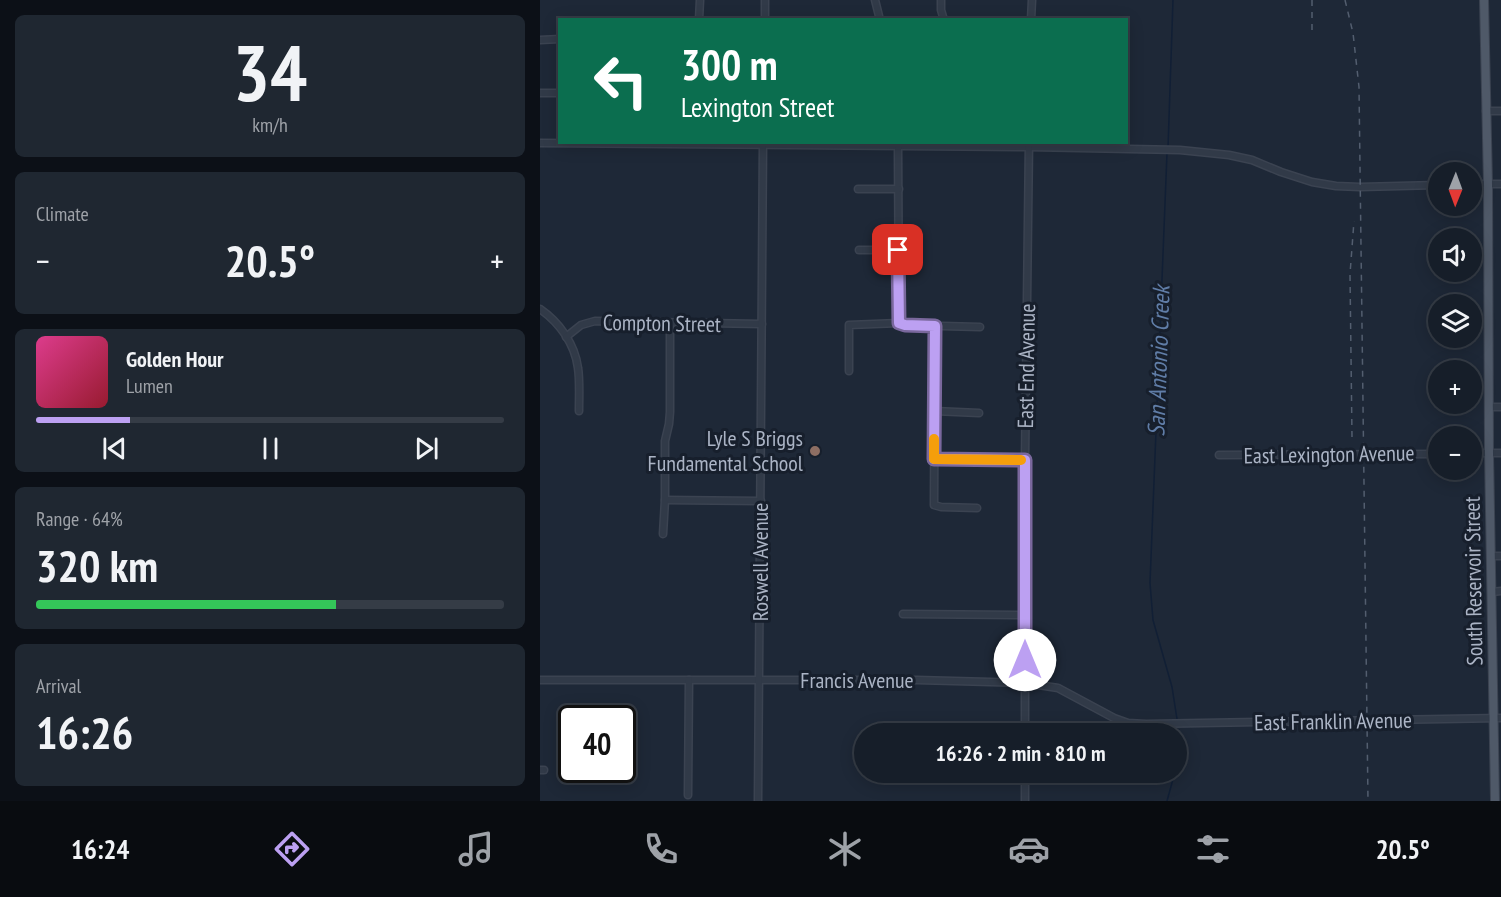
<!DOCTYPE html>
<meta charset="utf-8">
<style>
body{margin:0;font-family:"PT Sans Narrow",sans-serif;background:#1f2731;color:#f1f3f6;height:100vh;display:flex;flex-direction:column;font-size:22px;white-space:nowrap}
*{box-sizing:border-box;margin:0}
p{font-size:20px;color:#9ea2a8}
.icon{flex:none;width:33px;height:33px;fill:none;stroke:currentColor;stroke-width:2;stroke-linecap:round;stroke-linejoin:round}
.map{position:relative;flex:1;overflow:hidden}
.side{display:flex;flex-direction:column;gap:15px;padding:15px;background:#0c1017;width:540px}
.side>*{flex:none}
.hud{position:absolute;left:18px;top:18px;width:570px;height:126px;border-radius:0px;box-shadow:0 3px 15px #0003,0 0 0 2px #353c46;background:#0b6e4f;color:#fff;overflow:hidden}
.needle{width:39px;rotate:181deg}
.buttons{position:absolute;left:888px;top:162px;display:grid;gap:12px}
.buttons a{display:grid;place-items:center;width:54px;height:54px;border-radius:50%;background:#161e29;box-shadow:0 3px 15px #0003,0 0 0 2px #353c46;font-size:30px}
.speed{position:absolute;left:18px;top:705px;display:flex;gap:12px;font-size:30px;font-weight:700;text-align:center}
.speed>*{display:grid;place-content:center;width:78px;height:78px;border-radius:50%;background:#161e29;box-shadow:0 3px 15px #0003,0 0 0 2px #353c46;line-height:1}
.speed .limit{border:3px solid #111;border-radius:9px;background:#fff;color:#111}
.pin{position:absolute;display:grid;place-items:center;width:51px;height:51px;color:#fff;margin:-26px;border-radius:12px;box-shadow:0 3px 9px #0006}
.me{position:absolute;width:66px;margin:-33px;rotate:0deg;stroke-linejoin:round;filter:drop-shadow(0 0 4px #0008)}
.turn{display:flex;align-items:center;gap:21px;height:126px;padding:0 24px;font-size:27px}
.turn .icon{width:78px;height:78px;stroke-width:2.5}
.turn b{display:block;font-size:42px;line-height:51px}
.big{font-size:45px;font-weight:700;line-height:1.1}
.side .tile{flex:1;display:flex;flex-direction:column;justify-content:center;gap:9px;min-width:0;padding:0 21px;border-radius:9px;background:#1f2731}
.side .dial{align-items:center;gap:0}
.dial b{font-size:78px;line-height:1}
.song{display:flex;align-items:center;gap:18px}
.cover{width:72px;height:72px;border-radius:9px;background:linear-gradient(135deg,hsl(330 70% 55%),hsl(350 70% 35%))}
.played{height:6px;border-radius:3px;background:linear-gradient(90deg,#bca0f2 20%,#353c46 20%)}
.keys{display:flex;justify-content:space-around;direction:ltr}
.heat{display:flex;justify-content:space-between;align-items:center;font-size:33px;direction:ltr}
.charge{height:9px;border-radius:4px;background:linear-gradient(90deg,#34c759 64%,#353c46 0)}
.trip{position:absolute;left:314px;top:723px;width:333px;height:60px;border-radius:30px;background:#161e29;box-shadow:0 3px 15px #0003,0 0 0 2px #353c46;font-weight:700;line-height:60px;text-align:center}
.tab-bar{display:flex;height:96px;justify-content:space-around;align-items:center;background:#090c10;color:#9ea2a8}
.tab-bar .icon{width:42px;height:42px}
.tab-bar .active{color:#bca0f2}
.tab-bar b{font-size:27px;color:#f1f3f6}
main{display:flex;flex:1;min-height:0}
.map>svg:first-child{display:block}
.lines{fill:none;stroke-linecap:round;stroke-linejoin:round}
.stream{stroke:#111f35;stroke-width:1.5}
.minor-casing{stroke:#3b4351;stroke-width:9}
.major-casing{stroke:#3b4351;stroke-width:10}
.minor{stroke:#313a48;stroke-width:6}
.major{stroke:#4f5968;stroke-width:8}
.rail{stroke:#535e6f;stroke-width:1.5;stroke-dasharray:6 6;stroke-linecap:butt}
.route-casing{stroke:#7a689d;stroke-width:15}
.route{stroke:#bca0f2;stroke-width:10}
.slow{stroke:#f59e0b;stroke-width:10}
.education-dot{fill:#8d6e63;stroke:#171f2c;stroke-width:2}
.labels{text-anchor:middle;stroke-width:6;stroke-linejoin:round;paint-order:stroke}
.street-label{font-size:22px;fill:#abb4c5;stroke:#171f2c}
.poi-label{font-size:22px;fill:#abb4c5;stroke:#171f2c;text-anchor:end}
.water-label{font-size:24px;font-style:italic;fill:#607da7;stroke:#171f2c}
</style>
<main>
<section class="side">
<div class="tile dial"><b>34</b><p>km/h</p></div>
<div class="tile"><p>Climate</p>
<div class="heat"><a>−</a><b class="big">20.5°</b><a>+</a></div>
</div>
<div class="tile">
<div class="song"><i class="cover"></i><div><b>Golden Hour</b><p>Lumen</p></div></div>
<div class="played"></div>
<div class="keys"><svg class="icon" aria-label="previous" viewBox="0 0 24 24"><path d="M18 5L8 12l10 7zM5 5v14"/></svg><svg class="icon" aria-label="pause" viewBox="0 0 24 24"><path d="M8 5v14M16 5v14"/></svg><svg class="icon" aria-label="next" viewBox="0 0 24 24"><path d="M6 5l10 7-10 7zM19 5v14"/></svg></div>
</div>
<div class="tile"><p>Range · 64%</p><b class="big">320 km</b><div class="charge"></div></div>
<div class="tile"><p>Arrival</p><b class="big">16:26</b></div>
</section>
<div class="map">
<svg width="961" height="801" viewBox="0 0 961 801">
<rect width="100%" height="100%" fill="#1e2837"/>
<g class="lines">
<g class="stream">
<path d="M 628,148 L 633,0"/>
<path d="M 627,153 L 610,583 L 613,620 L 632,687 L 637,719"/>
<path d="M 636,766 L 639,730"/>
<path d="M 627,801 L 635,772"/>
</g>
<g class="minor-casing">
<g id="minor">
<path d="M 335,0 L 340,20"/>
<path d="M 401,0 L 401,10 L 404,20"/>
<path d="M 159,20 L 160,0"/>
<path d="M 225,20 L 225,0"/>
<path d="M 491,20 L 492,0"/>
<path d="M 0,40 L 20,39"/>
<path d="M 0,93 L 20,93"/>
<path d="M 946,111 L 961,111"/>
<path d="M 0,143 L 489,147 L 640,150 L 689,155 L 712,160 L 741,172 L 772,182 L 796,186 L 820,187 L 898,185"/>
<path d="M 358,146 L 359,323"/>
<path d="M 932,184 L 961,184"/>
<path d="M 318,189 L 359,189"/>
<path d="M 319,250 L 358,250"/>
<path d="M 0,309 C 19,322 35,344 38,368 C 40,381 39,397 39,411"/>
<path d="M 395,326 L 394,505 L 401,507 L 437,508"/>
<path d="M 26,337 L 41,325 L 55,321 L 222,324"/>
<path d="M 309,371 L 309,325 L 359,323 L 365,325 L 440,327"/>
<path d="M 949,407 L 961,407"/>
<path d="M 394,411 L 439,413"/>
<path d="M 932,453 L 961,453"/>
<path d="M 679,455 L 898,454"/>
<path d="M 394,459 L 485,460"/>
<path d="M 125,500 L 221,501"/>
<path d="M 123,534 L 125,500 L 125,441 L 129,424 L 130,412 L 130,323"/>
<path d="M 951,556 L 961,556"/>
<path d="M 952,592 L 961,591"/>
<path d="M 363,614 L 485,615"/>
<path d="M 0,680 L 377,680 L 485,683 L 518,688 L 574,718 L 588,723 L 606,724 L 961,718"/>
<path d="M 485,734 L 485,460 L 489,142"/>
<path d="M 0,770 L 4,770"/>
<path d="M 148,795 L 149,680"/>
<path d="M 218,801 L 223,142"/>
<path d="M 485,801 L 485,772"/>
</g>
</g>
<g class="major-casing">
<path id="major" d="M 944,0 L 948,184 L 949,453 L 955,801"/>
</g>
<use href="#minor" class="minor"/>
<use href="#major" class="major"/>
<g class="rail">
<path d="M 772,0 L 772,33"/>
<path d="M 805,0 L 813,33 L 819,87 L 828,801"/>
<path d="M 812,437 L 810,274 L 814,221"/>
</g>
</g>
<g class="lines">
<g class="route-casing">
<path id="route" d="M 358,250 L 359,323 L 365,325 L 395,326 L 394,459 L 485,460 L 485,660"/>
</g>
<use href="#route" class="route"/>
<path class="slow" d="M 394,439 L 394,459 L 481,460"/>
</g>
<circle class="education-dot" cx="275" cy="451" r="6"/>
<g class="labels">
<g class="street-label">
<text transform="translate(122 323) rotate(1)" y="8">Compton Street</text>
<text transform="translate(486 366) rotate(-89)" y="8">East End Avenue</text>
<text transform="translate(789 454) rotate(-1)" y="8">East Lexington Avenue</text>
<text transform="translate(220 562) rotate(-90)" y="8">Roswell Avenue</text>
<text transform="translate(933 581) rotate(-91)" y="8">South Reservoir Street</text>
<text x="317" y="688">Francis Avenue</text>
<text transform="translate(793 721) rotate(-1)" y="8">East Franklin Avenue</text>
</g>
<g class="poi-label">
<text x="263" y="446">Lyle S Briggs<tspan x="263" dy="25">Fundamental School</tspan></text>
</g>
<g class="water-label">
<text transform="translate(619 361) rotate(-88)" y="8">San Antonio Creek</text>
</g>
</g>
</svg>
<div class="buttons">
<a><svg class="needle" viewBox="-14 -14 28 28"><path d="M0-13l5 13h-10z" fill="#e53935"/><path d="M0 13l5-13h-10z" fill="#9ea2a8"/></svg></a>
<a><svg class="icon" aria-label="sound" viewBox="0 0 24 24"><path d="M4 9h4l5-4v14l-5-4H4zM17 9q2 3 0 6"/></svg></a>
<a><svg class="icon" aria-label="layers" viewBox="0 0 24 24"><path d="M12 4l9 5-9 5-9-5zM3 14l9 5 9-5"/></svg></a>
<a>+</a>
<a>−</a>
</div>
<div class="speed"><div class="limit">40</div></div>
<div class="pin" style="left:358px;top:250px;background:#d93025"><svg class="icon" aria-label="arrive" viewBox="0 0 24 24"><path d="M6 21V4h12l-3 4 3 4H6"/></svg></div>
<svg class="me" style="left:485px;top:660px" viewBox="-20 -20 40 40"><circle r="19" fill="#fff"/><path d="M0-13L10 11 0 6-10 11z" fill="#bca0f2"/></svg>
<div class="trip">16:26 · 2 min · 810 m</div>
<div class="hud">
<div class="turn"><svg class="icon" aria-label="left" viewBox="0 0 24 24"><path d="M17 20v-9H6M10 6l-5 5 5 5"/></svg><div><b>300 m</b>Lexington Street</div></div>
</div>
</div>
</main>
<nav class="tab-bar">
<b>16:24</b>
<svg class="icon active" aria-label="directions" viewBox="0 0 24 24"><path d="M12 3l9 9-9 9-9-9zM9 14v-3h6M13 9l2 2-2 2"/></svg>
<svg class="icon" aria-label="music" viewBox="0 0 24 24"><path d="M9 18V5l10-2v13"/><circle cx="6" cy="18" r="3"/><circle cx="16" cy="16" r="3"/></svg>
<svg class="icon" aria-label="phone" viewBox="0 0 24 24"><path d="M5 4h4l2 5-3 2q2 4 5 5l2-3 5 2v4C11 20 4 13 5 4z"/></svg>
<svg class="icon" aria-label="climate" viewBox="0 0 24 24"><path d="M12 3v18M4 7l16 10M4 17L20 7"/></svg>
<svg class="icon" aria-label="car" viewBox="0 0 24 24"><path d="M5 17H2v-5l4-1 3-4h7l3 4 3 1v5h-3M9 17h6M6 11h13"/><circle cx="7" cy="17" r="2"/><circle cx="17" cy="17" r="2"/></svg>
<svg class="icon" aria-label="filters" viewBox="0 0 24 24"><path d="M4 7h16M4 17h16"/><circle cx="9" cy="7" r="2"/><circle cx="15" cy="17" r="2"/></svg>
<b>20.5°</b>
</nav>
